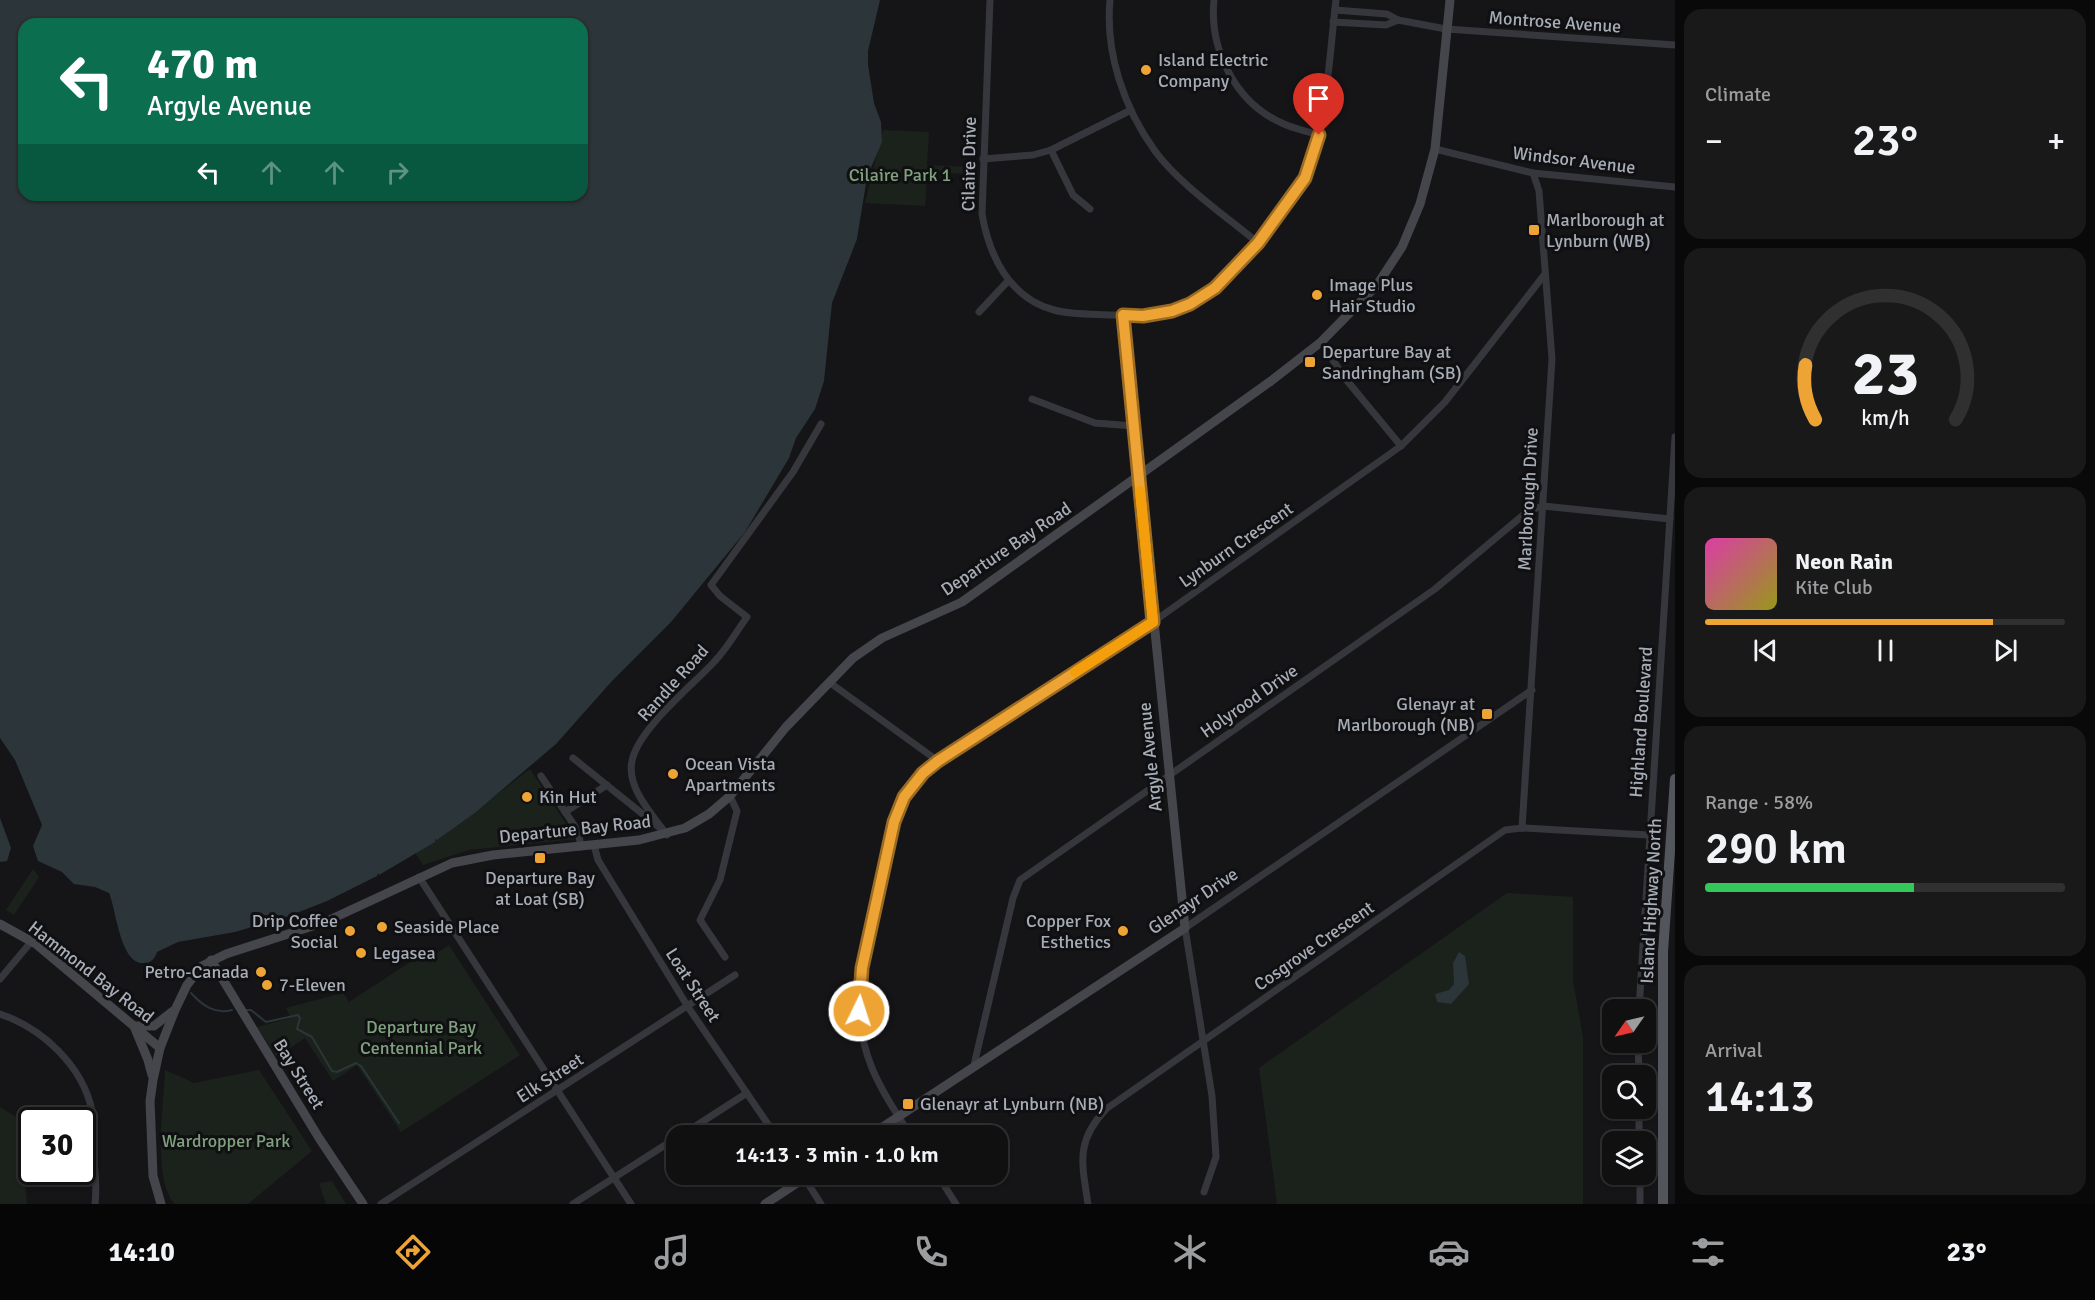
<!DOCTYPE html>
<meta charset="utf-8">
<style>
body{margin:0;font-family:Signika,sans-serif;background:#19191a;color:#f1f3f6;height:100vh;display:flex;flex-direction:column;font-size:22px;white-space:nowrap}
*{box-sizing:border-box;margin:0}
p{font-size:20px;color:#9c9d9f}
.icon{flex:none;width:33px;height:33px;fill:none;stroke:currentColor;stroke-width:2;stroke-linecap:round;stroke-linejoin:round}
.map{position:relative;flex:1;overflow:hidden}
.panel{display:flex;flex-direction:column;gap:9px;padding:9px;background:#090909;width:420px}
.panel>*{flex:none}
.top-card{position:absolute;left:18px;top:18px;width:570px;height:183px;border-radius:18px;box-shadow:0 2px 4px #0004,0 0 0 2px #303031;background:#0b6e4f;color:#fff;overflow:hidden}
.needle{width:39px;rotate:236deg}
.fabs{position:absolute;left:1602px;top:999px;display:grid;gap:12px}
.fabs a{display:grid;place-items:center;width:54px;height:54px;border-radius:12px;background:#101011;box-shadow:0 2px 4px #0004,0 0 0 2px #303031;font-size:30px}
.speed{position:absolute;left:18px;top:1107px;display:flex;gap:12px;font-size:30px;font-weight:700;text-align:center}
.speed>*{display:grid;place-content:center;width:78px;height:78px;border-radius:50%;background:#101011;box-shadow:0 2px 4px #0004,0 0 0 2px #303031;line-height:1}
.speed .limit{border:3px solid #111;border-radius:9px;background:#fff;color:#111}
.pin{position:absolute;display:grid;place-items:center;width:51px;height:51px;color:#fff;margin:-62px -26px;border-radius:50% 50% 50% 0;rotate:-45deg;box-shadow:0 0 6px #0007}
.pin .icon{rotate:45deg}
.me{position:absolute;width:66px;margin:-33px;rotate:4deg;stroke-linejoin:round;filter:drop-shadow(0 0 4px #0008)}
.turn{display:flex;align-items:center;gap:21px;height:126px;padding:0 30px;font-size:27px}
.turn .icon{width:78px;height:78px;stroke-width:2.5}
.turn b{display:block;font-size:42px;line-height:51px}
.lanes{display:flex;align-items:center;height:57px;padding:0 30px;background:#0003;justify-content:center;gap:30px;direction:ltr}
.lanes .off{opacity:.35}
.big{font-size:45px;font-weight:600;line-height:1.1}
.panel .tile{flex:1;display:flex;flex-direction:column;justify-content:center;gap:9px;min-width:0;padding:0 21px;border-radius:18px;background:#19191a}
.panel .dial{align-items:center;gap:0}
.dial svg{height:156px;overflow:visible;fill:none;stroke:#303031;stroke-width:7;stroke-linecap:round;text-anchor:middle}
.dial text{fill:#f1f3f6;stroke:none}
.song{display:flex;align-items:center;gap:18px}
.cover{width:72px;height:72px;border-radius:9px;background:linear-gradient(135deg,hsl(320 70% 55%),hsl(60 70% 35%))}
.played{height:6px;border-radius:3px;background:linear-gradient(90deg,#eea435 80%,#303031 80%)}
.keys{display:flex;justify-content:space-around;direction:ltr}
.heat{display:flex;justify-content:space-between;align-items:center;font-size:33px;direction:ltr}
.charge{height:9px;border-radius:4px;background:linear-gradient(90deg,#34c759 58%,#303031 0)}
.trip{position:absolute;left:666px;top:1125px;width:342px;height:60px;border-radius:18px;background:#101011;box-shadow:0 2px 4px #0004,0 0 0 2px #303031;font-weight:600;line-height:60px;text-align:center}
.tab-bar{display:flex;height:96px;justify-content:space-around;align-items:center;background:#060607;color:#9c9d9f}
.tab-bar .icon{width:42px;height:42px}
.tab-bar .on{color:#eea435}
.tab-bar b{font-size:27px;color:#f1f3f6}
main{display:flex;flex:1;min-height:0}
.map>svg:first-child{display:block}
.green{fill:#1b221c}
.water{fill:#2b353a;fill-rule:evenodd}
.lines{fill:none;stroke-linecap:round;stroke-linejoin:round}
.stream{stroke:#2b353a;stroke-width:2}
.street{stroke:#36373c;stroke-width:7}
.secondary{stroke:#44464c;stroke-width:9}
.primary{stroke:#52555b;stroke-width:10}
.route-casing{stroke:#9b6b22;stroke-width:15}
.route{stroke:#eea435;stroke-width:10}
.slow{stroke:#f59e0b;stroke-width:10}
.poi-dot{fill:#eea435;stroke:#101012;stroke-width:2}
.labels{text-anchor:middle;stroke-width:6;stroke-linejoin:round;paint-order:stroke}
.street-label{font-size:18px;fill:#a7adb7;stroke:#101012}
.poi-label{font-size:18px;fill:#a7adb7;stroke:#101012;text-anchor:start}
.park-label{font-size:18px;fill:#7fa17e;stroke:#101012}
</style>
<main>
<div class="map">
<svg width="1675" height="1204" viewBox="0 0 1675 1204">
<rect width="100%" height="100%" fill="#151517"/>
<g class="green">
<path d="M 883,130 L 929,132 L 927,165 L 971,167 L 971,174 L 927,172 L 925,206 L 865,203 Z"/>
<path d="M 530,769 L 576,839 L 469,850 L 423,865 L 415,853 L 455,827 Z"/>
<path d="M 33,869 L 39,877 L 14,915 L 6,910 Z"/>
<path d="M 1507,893 L 1573,897 L 1573,981 L 1583,1037 L 1583,1204 L 1277,1204 L 1259,1068 Z"/>
<path d="M 449,945 L 520,1055 L 401,1132 L 357,1065 L 333,1081 L 305,1038 L 277,1057 L 257,1027 L 291,1018 L 286,1008 L 343,993 L 349,1002 L 421,955 L 425,961 Z"/>
<path d="M 165,1070 L 194,1083 L 259,1070 L 312,1151 L 248,1204 L 175,1204 C 152,1181 164,1103 165,1070 Z"/>
<path d="M 0,1107 L 31,1126 L 31,1133 L 21,1147 L 27,1204 L 0,1204 Z"/>
<path d="M 332,1181 L 346,1204 L 326,1204 L 319,1183 Z"/>
</g>
<g class="water">
<path d="M 0,0 L 880,0 L 868,51 L 868,65 L 874,103 L 881,122 L 882,142 L 867,177 L 857,239 L 832,303 L 824,381 L 815,409 L 796,438 L 789,458 L 745,532 L 671,622 L 612,681 L 556,744 L 476,812 L 437,840 L 435,839 L 435,842 L 379,875 L 378,873 L 377,876 L 327,901 L 289,916 L 254,926 L 252,924 L 252,927 L 235,932 L 178,942 L 157,952 C 155,958 152,963 144,963 C 120,965 116,908 109,893 L 95,887 L 74,884 L 62,872 L 38,861 L 33,846 L 42,825 L 15,760 L 0,738 ZM 24,24 L 582,24 L 582,195 L 24,195 Z"/>
<path d="M 0,818 L 11,848 L 7,861 L 0,862 Z"/>
<path d="M 1459,952 L 1465,956 L 1469,984 L 1451,1004 L 1437,1002 L 1435,994 L 1449,990 L 1454,984 L 1453,963 Z"/>
</g>
<g class="lines">
<g class="stream">
<path d="M 191,993 C 202,1005 215,1015 232,1010"/>
<path d="M 246,1010 L 251,1010 L 266,1022 L 298,1015 L 300,1018 L 297,1029 L 312,1037 L 332,1071 L 337,1072 L 356,1063 L 361,1066 L 399,1123"/>
</g>
<g class="street">
<path d="M 990,0 L 982,214 C 989,255 1009,298 1054,310 C 1072,315 1094,314 1113,315 C 1139,316 1165,316 1189,305 C 1224,288 1286,213 1304,179 C 1326,138 1330,48 1336,0"/>
<path d="M 1110,0 C 1105,53 1124,108 1155,151 C 1178,183 1227,217 1258,243"/>
<path d="M 1214,0 C 1209,50 1236,104 1284,124 C 1294,129 1308,131 1319,135"/>
<path d="M 1335,10 L 1387,14 L 1398,20 L 1446,29 L 1675,45"/>
<path d="M 1333,22 L 1386,25 L 1398,20"/>
<path d="M 1435,149 L 1533,173 L 1675,187"/>
<path d="M 1051,150 L 1073,195 L 1090,209"/>
<path d="M 983,159 L 1033,155 L 1051,150 L 1131,110"/>
<path d="M 979,312 L 1008,281"/>
<path d="M 1321,342 L 1344,377 L 1401,446"/>
<path d="M 1032,399 L 1095,423 L 1134,426"/>
<path d="M 829,682 L 938,761"/>
<path d="M 573,758 L 660,828"/>
<path d="M 541,776 L 578,831 L 581,847"/>
<path d="M 565,812 L 607,785"/>
<path d="M 1522,828 L 1552,359 L 1539,191 L 1533,173"/>
<path d="M 667,835 C 653,815 626,788 632,761 C 638,729 692,686 714,662 C 727,649 736,632 747,617 L 720,596 L 711,585 L 793,472 L 821,424"/>
<path d="M 594,845 L 598,860 L 688,1007 L 776,1136"/>
<path d="M 419,877 L 631,1204"/>
<path d="M 725,957 L 700,920 L 720,880 L 737,811 L 730,796"/>
<path d="M 0,979 L 31,942"/>
<path d="M 1639,1010 L 1675,437"/>
<path d="M 0,1014 C 42,1028 83,1066 92,1111 C 94,1126 93,1143 94,1158 C 95,1173 97,1189 95,1204"/>
<path d="M 1638,1042 L 1639,1076"/>
<path d="M 974,1065 L 1013,898 L 1020,880 L 1435,589 L 1528,511 L 1543,506 L 1670,519"/>
<path d="M 1639,1108 L 1639,1142"/>
<path d="M 680,1136 L 747,1093"/>
<path d="M 911,1136 C 879,1086 860,1059 858,997 L 894,822 C 904,796 916,778 938,761 L 1153,622 L 1401,446 L 1445,402 L 1545,274"/>
<path d="M 802,1174 L 821,1204"/>
<path d="M 937,1174 L 956,1204"/>
<path d="M 1640,1174 L 1640,1204"/>
<path d="M 1204,1192 L 1216,1157 L 1212,1096 L 1185,928 L 1532,690"/>
<path d="M 381,1204 L 735,975"/>
<path d="M 573,1204 L 676,1138"/>
<path d="M 1088,1204 C 1082,1163 1075,1142 1106,1109 L 1505,830 L 1522,828 L 1648,835"/>
</g>
<g class="secondary">
<path d="M 0,924 L 36,944 L 160,1048"/>
<path d="M 211,960 L 319,1138 L 363,1204"/>
<path d="M 152,1075 L 148,1060 L 134,1026 L 154,1026 L 173,1011"/>
<path d="M 869,1136 L 1185,928 L 1123,315"/>
<path d="M 161,1204 L 153,1176 L 150,1101 L 153,1080 L 160,1048 L 175,1010 L 187,985 L 202,966 L 226,954 L 325,922 L 452,863 L 493,855 L 639,840 L 685,828 L 709,814 L 730,796 L 786,727 L 853,658 L 882,638 L 962,602 L 1271,381 L 1321,342 L 1377,285 L 1402,247 L 1420,204 L 1435,149 L 1450,0"/>
<path d="M 765,1204 L 811,1174"/>
</g>
<path class="primary" d="M 1663,1204 L 1663,952 L 1675,779"/>
</g>
<g class="lines">
<g class="route-casing">
<path id="route" d="M 859,1011 L 862,968 L 894,822 L 904,797 L 923,773 L 938,761 L 1153,622 L 1123,315 L 1143,316 L 1172,311 L 1190,304 L 1215,288 L 1258,243 L 1305,178 L 1319,135"/>
</g>
<use href="#route" class="route"/>
<path class="slow" d="M 1075,672 L 1153,622 L 1140,491"/>
</g>
<g class="poi-dot">
<circle cx="1146" cy="70" r="6"/>
<rect x="1528" y="224" width="12" height="12" rx="3"/>
<circle cx="1317" cy="295" r="6"/>
<rect x="1304" y="356" width="12" height="12" rx="3"/>
<rect x="1481" y="708" width="12" height="12" rx="3"/>
<circle cx="673" cy="774" r="6"/>
<circle cx="527" cy="797" r="6"/>
<rect x="534" y="852" width="12" height="12" rx="3"/>
<circle cx="382" cy="927" r="6"/>
<circle cx="350" cy="931" r="6"/>
<circle cx="1123" cy="931" r="6"/>
<circle cx="361" cy="953" r="6"/>
<circle cx="261" cy="972" r="6"/>
<circle cx="267" cy="985" r="6"/>
<rect x="902" y="1098" width="12" height="12" rx="3"/>
</g>
<g class="labels">
<g class="street-label">
<text transform="translate(1555 22) rotate(4)" y="6">Montrose Avenue</text>
<text transform="translate(1574 160) rotate(7)" y="6">Windsor Avenue</text>
<text transform="translate(969 164) rotate(-89)" y="6">Cilaire Drive</text>
<text transform="translate(1528 499) rotate(-87)" y="6">Marlborough Drive</text>
<text transform="translate(1236 545) rotate(-35)" y="6">Lynburn Crescent</text>
<text transform="translate(1006 549) rotate(-34)" y="6">Departure Bay Road</text>
<text transform="translate(673 683) rotate(-48)" y="6">Randle Road</text>
<text transform="translate(1249 701) rotate(-35)" y="6">Holyrood Drive</text>
<text transform="translate(1641 722) rotate(-86)" y="6">Highland Boulevard</text>
<text transform="translate(1150 757) rotate(-96)" y="6">Argyle Avenue</text>
<text transform="translate(575 829) rotate(-6)" y="6">Departure Bay Road</text>
<text transform="translate(1193 901) rotate(-34)" y="6">Glenayr Drive</text>
<text transform="translate(1651 901) rotate(-87)" y="6">Island Highway North</text>
<text transform="translate(1314 946) rotate(-35)" y="6">Cosgrove Crescent</text>
<text transform="translate(91 972) rotate(38)" y="6">Hammond Bay Road</text>
<text transform="translate(693 985) rotate(57)" y="6">Loat Street</text>
<text transform="translate(299 1074) rotate(58)" y="6">Bay Street</text>
<text transform="translate(550 1078) rotate(-33)" y="6">Elk Street</text>
</g>
<g class="poi-label">
<text x="1158" y="66">Island Electric<tspan x="1158" dy="21">Company</tspan></text>
<text x="1546" y="226">Marlborough at<tspan x="1546" dy="21">Lynburn (WB)</tspan></text>
<text x="1329" y="291">Image Plus<tspan x="1329" dy="21">Hair Studio</tspan></text>
<text x="1322" y="358">Departure Bay at<tspan x="1322" dy="21">Sandringham (SB)</tspan></text>
<text x="1475" y="710" text-anchor="end">Glenayr at<tspan x="1475" dy="21">Marlborough (NB)</tspan></text>
<text x="685" y="770">Ocean Vista<tspan x="685" dy="21">Apartments</tspan></text>
<text x="539" y="803">Kin Hut</text>
<text x="540" y="884" text-anchor="middle">Departure Bay<tspan x="540" dy="21">at Loat (SB)</tspan></text>
<text x="338" y="927" text-anchor="end">Drip Coffee<tspan x="338" dy="21">Social</tspan></text>
<text x="1111" y="927" text-anchor="end">Copper Fox<tspan x="1111" dy="21">Esthetics</tspan></text>
<text x="394" y="933">Seaside Place</text>
<text x="373" y="959">Legasea</text>
<text x="249" y="978" text-anchor="end">Petro-Canada</text>
<text x="279" y="991">7-Eleven</text>
<text x="920" y="1110">Glenayr at Lynburn (NB)</text>
</g>
<g class="park-label">
<text x="900" y="181">Cilaire Park 1</text>
<text x="421" y="1033">Departure Bay<tspan x="421" dy="21">Centennial Park</tspan></text>
<text x="226" y="1147">Wardropper Park</text>
</g>
</g>
</svg>
<div class="fabs">
<a><svg class="needle" viewBox="-14 -14 28 28"><path d="M0-13l5 13h-10z" fill="#e53935"/><path d="M0 13l5-13h-10z" fill="#9c9d9f"/></svg></a>
<a><svg class="icon" aria-label="search" viewBox="0 0 24 24"><circle cx="10" cy="10" r="6"/><path d="M15 15l6 6"/></svg></a>
<a><svg class="icon" aria-label="layers" viewBox="0 0 24 24"><path d="M12 4l9 5-9 5-9-5zM3 14l9 5 9-5"/></svg></a>
</div>
<div class="speed"><div class="limit">30</div></div>
<div class="pin" style="left:1319px;top:135px;background:#d93025"><svg class="icon" aria-label="arrive" viewBox="0 0 24 24"><path d="M6 21V4h12l-3 4 3 4H6"/></svg></div>
<svg class="me" style="left:859px;top:1011px" viewBox="-20 -20 40 40"><circle r="17" fill="#eea435" stroke="#fff" stroke-width="3"/><path d="M0-11L8 9 0 5-8 9z" fill="#fff"/></svg>
<div class="trip">14:13 · 3 min · 1.0 km</div>
<div class="top-card">
<div class="turn"><svg class="icon" aria-label="left" viewBox="0 0 24 24"><path d="M17 20v-9H6M10 6l-5 5 5 5"/></svg><div><b>470 m</b>Argyle Avenue</div></div>
<div class="lanes"><svg class="icon" aria-label="left" viewBox="0 0 24 24"><path d="M17 20v-9H6M10 6l-5 5 5 5"/></svg><svg class="icon off" aria-label="ahead" viewBox="0 0 24 24"><path d="M12 20V5M6 11l6-6 6 6"/></svg><svg class="icon off" aria-label="ahead" viewBox="0 0 24 24"><path d="M12 20V5M6 11l6-6 6 6"/></svg><svg class="icon off" aria-label="right" viewBox="0 0 24 24"><path d="M7 20v-9h11M14 6l5 5-5 5"/></svg></div>
</div>
</div>
<section class="panel">
<div class="tile"><p>Climate</p>
<div class="heat"><a>−</a><b class="big">23°</b><a>+</a></div>
</div>
<div class="tile dial"><svg viewBox="0 0 100 80">
<path d="M14 69A42 42 0 1 1 86 69"/>
<path d="M14 69A42 42 0 0 1 9 41" stroke="#eea435"/>
<text x="50" y="56" font-size="32" font-weight="700">23</text>
<text x="50" y="72" font-size="11">km/h</text>
</svg></div>
<div class="tile">
<div class="song"><i class="cover"></i><div><b>Neon Rain</b><p>Kite Club</p></div></div>
<div class="played"></div>
<div class="keys"><svg class="icon" aria-label="previous" viewBox="0 0 24 24"><path d="M18 5L8 12l10 7zM5 5v14"/></svg><svg class="icon" aria-label="pause" viewBox="0 0 24 24"><path d="M8 5v14M16 5v14"/></svg><svg class="icon" aria-label="next" viewBox="0 0 24 24"><path d="M6 5l10 7-10 7zM19 5v14"/></svg></div>
</div>
<div class="tile"><p>Range · 58%</p><b class="big">290 km</b><div class="charge"></div></div>
<div class="tile"><p>Arrival</p><b class="big">14:13</b></div>
</section>
</main>
<nav class="tab-bar">
<b>14:10</b>
<svg class="icon on" aria-label="directions" viewBox="0 0 24 24"><path d="M12 3l9 9-9 9-9-9zM9 14v-3h6M13 9l2 2-2 2"/></svg>
<svg class="icon" aria-label="music" viewBox="0 0 24 24"><path d="M9 18V5l10-2v13"/><circle cx="6" cy="18" r="3"/><circle cx="16" cy="16" r="3"/></svg>
<svg class="icon" aria-label="phone" viewBox="0 0 24 24"><path d="M5 4h4l2 5-3 2q2 4 5 5l2-3 5 2v4C11 20 4 13 5 4z"/></svg>
<svg class="icon" aria-label="climate" viewBox="0 0 24 24"><path d="M12 3v18M4 7l16 10M4 17L20 7"/></svg>
<svg class="icon" aria-label="car" viewBox="0 0 24 24"><path d="M5 17H2v-5l4-1 3-4h7l3 4 3 1v5h-3M9 17h6M6 11h13"/><circle cx="7" cy="17" r="2"/><circle cx="17" cy="17" r="2"/></svg>
<svg class="icon" aria-label="filters" viewBox="0 0 24 24"><path d="M4 7h16M4 17h16"/><circle cx="9" cy="7" r="2"/><circle cx="15" cy="17" r="2"/></svg>
<b>23°</b>
</nav>
